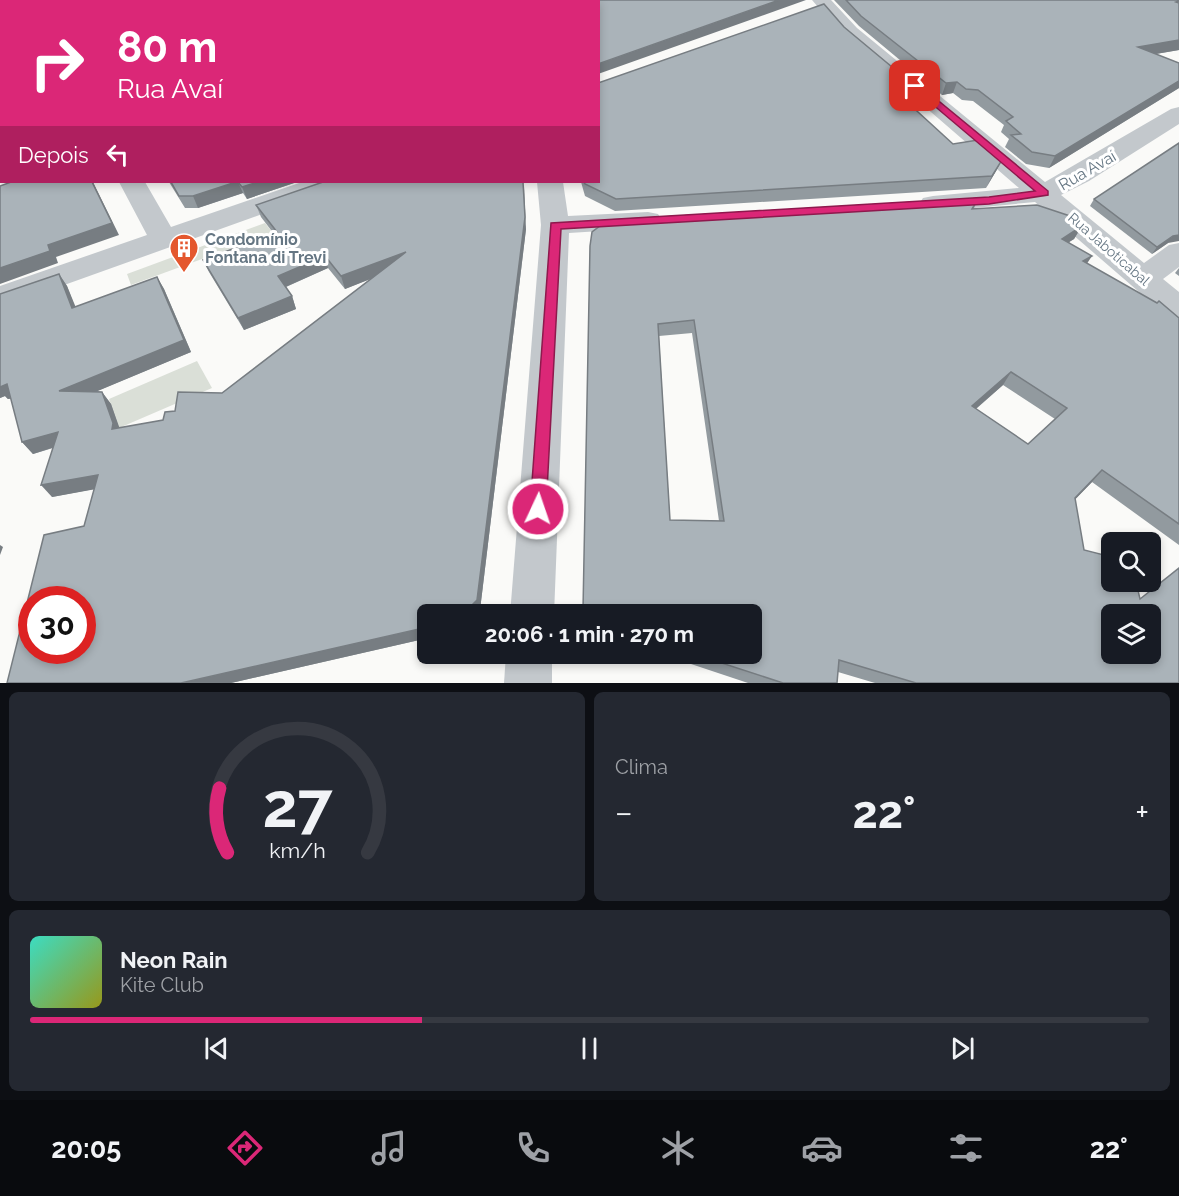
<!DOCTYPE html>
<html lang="pt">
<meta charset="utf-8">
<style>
body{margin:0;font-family:Raleway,sans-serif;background:#242831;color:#f1f3f6;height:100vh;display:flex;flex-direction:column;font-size:22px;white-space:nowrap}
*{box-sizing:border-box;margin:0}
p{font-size:20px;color:#9ea1a6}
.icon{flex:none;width:33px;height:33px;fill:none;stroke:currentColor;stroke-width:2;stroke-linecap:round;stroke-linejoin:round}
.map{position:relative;height:683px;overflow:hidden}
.panel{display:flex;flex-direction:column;gap:9px;padding:9px;background:#0d0f14;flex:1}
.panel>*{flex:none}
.banner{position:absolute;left:0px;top:0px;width:600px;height:183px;box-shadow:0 3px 9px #0003;background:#db2777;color:#fff;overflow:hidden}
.buttons{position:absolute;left:1101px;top:532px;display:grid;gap:12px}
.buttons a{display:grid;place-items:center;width:60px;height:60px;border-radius:9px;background:#171b24;box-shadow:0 3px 9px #0003;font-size:30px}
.speed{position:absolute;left:18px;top:586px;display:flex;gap:12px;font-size:30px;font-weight:700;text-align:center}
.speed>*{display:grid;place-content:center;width:78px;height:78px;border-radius:50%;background:#171b24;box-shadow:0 3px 9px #0003;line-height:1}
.speed .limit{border:9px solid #d22;background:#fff;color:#111}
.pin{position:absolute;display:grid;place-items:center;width:51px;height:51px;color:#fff;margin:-26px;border-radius:12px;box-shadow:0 3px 9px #0006}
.me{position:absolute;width:66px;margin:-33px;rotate:3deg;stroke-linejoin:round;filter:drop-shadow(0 0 4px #0008)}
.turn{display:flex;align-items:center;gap:21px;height:126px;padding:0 18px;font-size:27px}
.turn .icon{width:78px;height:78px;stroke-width:2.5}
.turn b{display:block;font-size:42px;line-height:51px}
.then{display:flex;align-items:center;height:57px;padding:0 18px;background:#0003;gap:12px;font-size:22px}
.big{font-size:45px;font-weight:700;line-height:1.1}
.panel .widget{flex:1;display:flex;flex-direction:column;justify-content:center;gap:9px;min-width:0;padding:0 21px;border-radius:9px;background:#242831}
.panel .dial{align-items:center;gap:0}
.dial svg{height:156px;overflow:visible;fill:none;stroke:#363941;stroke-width:7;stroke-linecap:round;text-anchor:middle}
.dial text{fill:#f1f3f6;stroke:none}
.song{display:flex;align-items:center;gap:18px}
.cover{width:72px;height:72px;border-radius:9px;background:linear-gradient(135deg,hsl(170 70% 55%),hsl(60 70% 35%))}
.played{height:6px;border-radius:3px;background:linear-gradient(90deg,#db2777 35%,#363941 35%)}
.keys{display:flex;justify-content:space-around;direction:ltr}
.heat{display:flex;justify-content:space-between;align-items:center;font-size:33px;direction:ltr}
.panel .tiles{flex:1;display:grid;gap:9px;grid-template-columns:1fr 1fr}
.widget:last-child{grid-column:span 2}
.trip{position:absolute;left:417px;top:604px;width:345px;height:60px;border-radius:9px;background:#171b24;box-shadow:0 3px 9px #0003;font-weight:700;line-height:60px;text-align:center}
.menu{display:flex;height:96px;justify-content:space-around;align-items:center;background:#090b0e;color:#9ea1a6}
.menu .icon{width:42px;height:42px}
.menu .current{color:#db2777}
.menu b{font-size:27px;color:#f1f3f6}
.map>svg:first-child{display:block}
.green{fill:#dadfd7}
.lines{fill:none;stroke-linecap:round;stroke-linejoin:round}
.secondary-casing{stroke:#b3babf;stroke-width:1}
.trunk-casing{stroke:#b4b9bd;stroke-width:1}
.minor{fill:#c3c8cc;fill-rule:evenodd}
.secondary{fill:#fff;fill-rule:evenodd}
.trunk{fill:#fff;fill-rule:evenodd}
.wall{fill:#929a9f;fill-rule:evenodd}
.shaded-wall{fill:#777d82}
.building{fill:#aab3b9;stroke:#777d82;stroke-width:1.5;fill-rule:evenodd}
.route{fill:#db2777;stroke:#8e194d;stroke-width:1.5}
.labels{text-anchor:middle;stroke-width:6;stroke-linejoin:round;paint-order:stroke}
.far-street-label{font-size:14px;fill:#657683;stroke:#fff}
.street-label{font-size:16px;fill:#657683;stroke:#fff}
.poi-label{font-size:16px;font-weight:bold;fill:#657683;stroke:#fff;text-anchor:start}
</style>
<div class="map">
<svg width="1179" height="683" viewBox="0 0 1179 683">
<rect width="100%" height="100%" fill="#fafaf8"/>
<g class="green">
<path d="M 265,223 L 273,233 L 131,285 L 127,274 Z"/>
<path d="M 197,361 L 212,388 L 119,428 L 109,399 Z"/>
</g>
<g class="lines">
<g class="secondary-casing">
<g id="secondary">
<path d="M 83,0 L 103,0 L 82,2 Z"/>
<rect x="0" y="39" width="2" height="12"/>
</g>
</g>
<g class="trunk-casing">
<g id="trunk">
<path d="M 205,0 L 225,0 L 204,2 Z"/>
<path d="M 267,0 L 287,0 L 266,2 Z"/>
<path d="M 0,106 L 2,106 L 0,121 Z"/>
<path d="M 0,145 L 2,145 L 0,161 Z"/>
</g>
</g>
<g class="minor">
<path d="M 812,0 L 831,0 L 857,28 L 1045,182 L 1171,109 L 1179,107 L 1179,124 L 1089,181 L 1061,195 L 1144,263 L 1169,245 L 1179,243 L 1179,267 L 1163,279 L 1179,292 L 1179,320 L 1168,317 L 1035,202 L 933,212 L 923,210 L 919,204 L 923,198 L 933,196 L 1019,188 L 843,36 Z"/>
<path d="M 119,182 L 145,182 L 171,227 L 302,182 L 339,182 L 335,188 L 0,308 L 0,286 L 147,235 Z"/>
<path d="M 537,182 L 563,182 L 568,216 L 648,212 L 658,214 L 662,220 L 658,226 L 648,228 L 569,233 L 554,615 L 510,615 L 541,225 Z"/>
<path d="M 506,654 L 552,654 L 552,683 L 504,683 Z"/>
</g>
<use href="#secondary" class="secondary"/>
<use href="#trunk" class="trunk"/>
</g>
<g class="wall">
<path d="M 834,0 L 1179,0 L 1179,50 L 1155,54 L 1179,63 L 1179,88 L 1049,168 L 1026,164 L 1005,147 L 1009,139 L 1001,132 L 1004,125 L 973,101 L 962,100 L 953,93 L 942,95 L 859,26 Z"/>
<path d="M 844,27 L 916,87 L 912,99 L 904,100 L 953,144 L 1002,160 L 996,171 L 986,188 L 615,211 L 585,196 L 581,182 L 598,182 Z"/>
<path d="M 169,182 L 297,182 L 247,199 L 243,193 L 198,208 L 185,208 Z"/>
<path d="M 978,199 L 974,208 L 1082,226 L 1074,239 L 1069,242 L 1087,264 L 1179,318 L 1179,545 L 1092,482 L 1075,499 L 1084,550 L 1140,599 L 1179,683 L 875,683 L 838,672 L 837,683 L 748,683 L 661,654 L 752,654 L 752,615 L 583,615 L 590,246 ZM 692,333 L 719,521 L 670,520 L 659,336 ZM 1003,385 L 1055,419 L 1028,444 L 976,409 Z"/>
<path d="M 1094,199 L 1168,243 L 1152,254 L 1090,206 Z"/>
<path d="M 256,205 L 526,229 L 480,610 L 475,615 L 428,615 L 428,638 L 231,683 L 84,526 L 94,489 L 52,497 L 53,448 L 33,454 L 22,442 L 11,399 L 8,399 L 5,396 L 0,398 L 0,294 L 59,274 L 67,286 L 75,307 L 157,277 L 164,289 L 191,352 L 97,391 L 102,392 L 111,404 L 119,428 L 163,420 L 175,411 L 222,393 L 372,278 L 345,289 L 328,268 L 286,287 L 292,296 L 296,309 L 244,330 L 209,272 L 203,260 L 274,234 L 261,217 Z"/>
<path d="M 1179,268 L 1179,276 L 1175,273 Z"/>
</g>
<g class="shaded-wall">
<path d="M 55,0 L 72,0 L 69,2 L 52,2 Z"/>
<path d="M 779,0 L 806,0 L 598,74 L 598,64 Z"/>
<path d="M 2,24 L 2,34 L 0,34 L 0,25 Z"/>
<path d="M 1179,40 L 1179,50 L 1133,58 L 1138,47 Z"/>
<path d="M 2,78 L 2,87 L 0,87 L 0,79 Z"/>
<path d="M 1179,81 L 1179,88 L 1049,168 L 1055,156 Z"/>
<path d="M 957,82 L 953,93 L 942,95 L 946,83 Z"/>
<path d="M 916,87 L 912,99 L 891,102 L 894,90 Z"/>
<path d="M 1002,160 L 996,171 L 986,188 L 992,176 Z"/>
<path d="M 92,182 L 93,182 L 119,235 L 56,257 L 58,263 L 0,284 L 0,268 L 48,245 Z"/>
<path d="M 236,182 L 238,182 L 243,193 L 198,208 L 193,196 Z"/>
<path d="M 258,182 L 297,182 L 247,199 L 242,187 Z"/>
<path d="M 524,186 L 526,229 L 480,610 L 475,615 L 462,615 Z"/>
<path d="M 1082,226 L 1074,239 L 1055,251 L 1062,239 Z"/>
<path d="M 1179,235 L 1179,241 L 1168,243 L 1152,254 L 1157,247 L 1173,236 Z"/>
<path d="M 406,252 L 409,264 L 345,289 L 341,276 Z"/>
<path d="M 325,256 L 328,268 L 283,288 L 278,276 Z"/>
<path d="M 1092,256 L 1084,268 L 1083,261 Z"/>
<path d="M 59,274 L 67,286 L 81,320 L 72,308 Z"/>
<path d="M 157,277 L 164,289 L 191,352 L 69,403 L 59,391 Z"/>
<path d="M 292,296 L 296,309 L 244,330 L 238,318 Z"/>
<path d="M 1011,372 L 1003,385 L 964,419 L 972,406 Z"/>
<path d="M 7,384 L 17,396 L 8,399 L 5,396 L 0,398 L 0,387 Z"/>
<path d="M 102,392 L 111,404 L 122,435 L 112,429 Z"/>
<path d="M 58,432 L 67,443 L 33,454 L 22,442 Z"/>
<path d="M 1102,470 L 1092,482 L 1065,510 L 1075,498 Z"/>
<path d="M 98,475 L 107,487 L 52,497 L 41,485 Z"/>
<path d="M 0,545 L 3,547 L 0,555 Z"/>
<path d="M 428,627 L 428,638 L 231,683 L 181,683 Z"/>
</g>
<g class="building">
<path d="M 0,0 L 55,0 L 52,2 L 2,2 L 2,24 L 0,25 Z"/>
<path d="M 292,0 L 779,0 L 598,64 L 598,2 L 289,2 Z"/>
<path d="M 846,0 L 1179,0 L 1179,1 L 1176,2 L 1179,3 L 1179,40 L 1138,47 L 1179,63 L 1179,81 L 1055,156 L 1032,152 L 1011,135 L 1021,134 L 1006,121 L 1013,117 L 978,90 L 966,89 L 957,82 L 946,83 L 861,16 Z"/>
<path d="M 824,4 L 844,27 L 916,87 L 894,90 L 953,144 L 978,140 L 1002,160 L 992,176 L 616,199 L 585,184 L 584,182 L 598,182 L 598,83 Z"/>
<path d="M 0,62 L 2,62 L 2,78 L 0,79 Z"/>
<path d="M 1179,143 L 1179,235 L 1173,236 L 1157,247 L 1094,199 Z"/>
<path d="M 11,182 L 92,182 L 112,223 L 48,245 L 50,251 L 0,268 L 0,186 Z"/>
<path d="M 171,182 L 236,182 L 193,196 L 179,196 Z"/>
<path d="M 238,182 L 258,182 L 242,187 Z"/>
<path d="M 323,182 L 523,182 L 525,217 L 477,600 L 462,615 L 428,615 L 428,627 L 181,683 L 7,683 L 44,535 L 84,526 L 98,475 L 41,485 L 58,432 L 22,442 L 7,384 L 0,387 L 0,294 L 59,274 L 72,308 L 157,277 L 184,340 L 59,391 L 102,392 L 113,423 L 112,429 L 163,420 L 165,412 L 175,411 L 178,392 L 222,393 L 406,252 L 341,276 L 325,256 L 278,276 L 292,296 L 238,318 L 203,260 L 277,232 L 256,205 ZM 32,600 L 82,600 L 82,651 L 32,651 Z"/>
<path d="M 978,199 L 972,209 L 1037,205 L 1070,216 L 1082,226 L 1062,239 L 1092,256 L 1083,261 L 1157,303 L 1159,301 L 1179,318 L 1179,524 L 1102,470 L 1075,498 L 1084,550 L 1112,557 L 1112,582 L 1136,582 L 1140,599 L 1179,568 L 1179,683 L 916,683 L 839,660 L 837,683 L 783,683 L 694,654 L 752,654 L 752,615 L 587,615 L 583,609 L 590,246 L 592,232 L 608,220 ZM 694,320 L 724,521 L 670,520 L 658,324 ZM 1011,372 L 1067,408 L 1028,444 L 972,406 ZM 1112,615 L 1150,615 L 1150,654 L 1112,654 Z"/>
</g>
<path class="route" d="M 912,84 L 918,84 L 1048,191 L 1048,195 L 989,204 L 561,229 L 546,509 L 544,514 L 538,516 L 532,514 L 530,509 L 551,223 L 989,197 L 1035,191 L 912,87 Z"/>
<defs>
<g id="building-pin" transform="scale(1.5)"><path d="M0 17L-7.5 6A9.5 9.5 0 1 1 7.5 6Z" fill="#e4572e" stroke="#fff"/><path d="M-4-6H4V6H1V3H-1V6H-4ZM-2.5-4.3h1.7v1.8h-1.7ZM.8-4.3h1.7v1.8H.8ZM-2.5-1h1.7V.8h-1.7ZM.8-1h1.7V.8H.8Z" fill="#fff"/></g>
</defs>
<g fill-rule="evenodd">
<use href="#building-pin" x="184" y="248"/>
</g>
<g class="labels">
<g class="far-street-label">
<text transform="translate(1109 249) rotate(41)" y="5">Rua Jaboticabal</text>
</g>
<g class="street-label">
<text transform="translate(1087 170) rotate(-30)" y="6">Rua Avaí</text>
</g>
<g class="poi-label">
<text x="205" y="245">Condomínio<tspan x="205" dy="18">Fontana di Trevi</tspan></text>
</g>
</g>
</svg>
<div class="buttons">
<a><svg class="icon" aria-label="search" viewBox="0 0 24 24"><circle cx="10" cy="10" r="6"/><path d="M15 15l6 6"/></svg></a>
<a><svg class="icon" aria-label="layers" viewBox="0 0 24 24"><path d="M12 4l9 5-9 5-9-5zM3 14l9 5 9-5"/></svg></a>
</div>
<div class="speed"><div class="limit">30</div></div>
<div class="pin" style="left:915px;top:86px;background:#d93025"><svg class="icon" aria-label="arrive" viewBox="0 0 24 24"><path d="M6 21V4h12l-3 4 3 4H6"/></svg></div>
<svg class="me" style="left:538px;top:509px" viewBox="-20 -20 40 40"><circle r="17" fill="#db2777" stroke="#fff" stroke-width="3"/><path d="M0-11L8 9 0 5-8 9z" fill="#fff"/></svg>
<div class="trip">20:06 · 1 min · 270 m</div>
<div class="banner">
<div class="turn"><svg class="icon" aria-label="right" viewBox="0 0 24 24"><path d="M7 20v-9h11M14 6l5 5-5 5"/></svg><div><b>80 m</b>Rua Avaí</div></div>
<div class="then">Depois<svg class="icon" aria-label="left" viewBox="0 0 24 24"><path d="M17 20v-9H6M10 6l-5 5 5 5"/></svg></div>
</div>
</div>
<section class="panel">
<div class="tiles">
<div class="widget dial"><svg viewBox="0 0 100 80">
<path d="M14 69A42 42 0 1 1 86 69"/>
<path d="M14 69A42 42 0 0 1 10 36" stroke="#db2777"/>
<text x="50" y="56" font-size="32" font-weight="700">27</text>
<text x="50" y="72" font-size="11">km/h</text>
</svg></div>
<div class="widget"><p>Clima</p>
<div class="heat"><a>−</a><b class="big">22°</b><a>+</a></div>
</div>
<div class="widget">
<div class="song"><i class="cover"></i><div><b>Neon Rain</b><p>Kite Club</p></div></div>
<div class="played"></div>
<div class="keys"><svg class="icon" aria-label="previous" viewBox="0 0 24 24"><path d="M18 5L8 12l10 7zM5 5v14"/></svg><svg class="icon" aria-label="pause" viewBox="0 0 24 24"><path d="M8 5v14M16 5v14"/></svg><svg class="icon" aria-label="next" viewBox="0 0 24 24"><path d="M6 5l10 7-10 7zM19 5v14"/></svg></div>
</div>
</div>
</section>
<nav class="menu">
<b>20:05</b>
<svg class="icon current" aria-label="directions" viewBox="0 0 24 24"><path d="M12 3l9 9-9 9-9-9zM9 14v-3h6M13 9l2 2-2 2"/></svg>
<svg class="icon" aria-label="music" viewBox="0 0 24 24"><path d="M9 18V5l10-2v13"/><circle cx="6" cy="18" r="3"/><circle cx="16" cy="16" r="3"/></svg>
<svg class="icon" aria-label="phone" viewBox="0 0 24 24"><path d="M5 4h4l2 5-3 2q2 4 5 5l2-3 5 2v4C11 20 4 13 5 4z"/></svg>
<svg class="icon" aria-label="climate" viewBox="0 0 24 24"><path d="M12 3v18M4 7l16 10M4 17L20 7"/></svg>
<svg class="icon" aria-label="car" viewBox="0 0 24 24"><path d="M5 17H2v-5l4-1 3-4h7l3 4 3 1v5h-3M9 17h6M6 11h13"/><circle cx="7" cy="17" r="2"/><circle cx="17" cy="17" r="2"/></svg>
<svg class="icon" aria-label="filters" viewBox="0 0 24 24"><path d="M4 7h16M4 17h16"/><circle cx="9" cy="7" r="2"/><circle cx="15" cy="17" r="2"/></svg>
<b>22°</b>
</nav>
